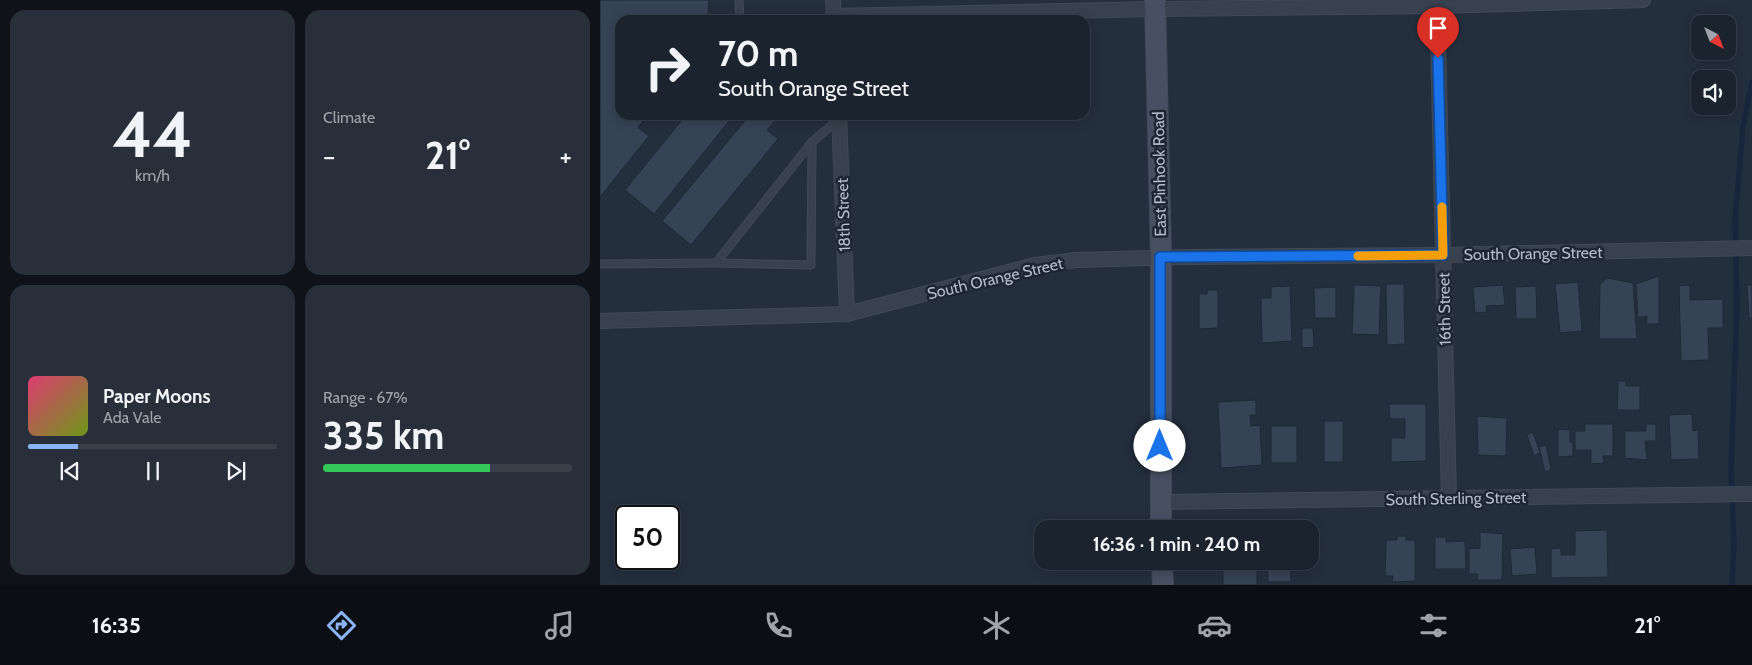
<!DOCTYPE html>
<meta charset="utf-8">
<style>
body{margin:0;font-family:Cabin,sans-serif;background:#282f3a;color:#f1f3f6;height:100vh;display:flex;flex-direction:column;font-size:19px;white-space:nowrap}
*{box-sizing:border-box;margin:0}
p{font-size:16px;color:#a0a4aa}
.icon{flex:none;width:28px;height:28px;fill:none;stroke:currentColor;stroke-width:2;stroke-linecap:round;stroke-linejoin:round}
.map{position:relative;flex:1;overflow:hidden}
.drawer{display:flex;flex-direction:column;gap:10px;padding:10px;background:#0f1319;width:600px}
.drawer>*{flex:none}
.hud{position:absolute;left:15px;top:15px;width:475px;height:105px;border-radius:15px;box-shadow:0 2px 12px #0003,0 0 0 1px #39404a;background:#1b232e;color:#f1f3f6;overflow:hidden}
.needle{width:32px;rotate:138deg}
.tools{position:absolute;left:1091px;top:15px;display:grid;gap:10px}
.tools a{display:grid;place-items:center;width:45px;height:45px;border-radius:10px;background:#1b232e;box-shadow:0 2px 12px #0003,0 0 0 1px #39404a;font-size:25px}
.speed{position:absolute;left:15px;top:505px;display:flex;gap:10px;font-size:25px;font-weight:700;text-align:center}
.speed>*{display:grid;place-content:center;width:65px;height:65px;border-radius:50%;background:#1b232e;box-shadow:0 2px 12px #0003,0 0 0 1px #39404a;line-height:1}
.speed .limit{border:2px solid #111;border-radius:8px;background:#fff;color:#111}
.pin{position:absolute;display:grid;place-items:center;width:42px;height:42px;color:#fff;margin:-51px -21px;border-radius:50% 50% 50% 0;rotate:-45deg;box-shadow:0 0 5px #0007}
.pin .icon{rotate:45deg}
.me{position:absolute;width:55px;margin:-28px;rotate:0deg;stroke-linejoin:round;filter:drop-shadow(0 0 4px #0008)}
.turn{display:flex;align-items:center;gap:18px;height:105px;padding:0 20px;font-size:22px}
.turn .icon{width:65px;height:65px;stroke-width:2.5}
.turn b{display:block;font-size:35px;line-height:42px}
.big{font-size:38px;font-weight:700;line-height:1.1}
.drawer .widget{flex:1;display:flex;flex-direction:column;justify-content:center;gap:8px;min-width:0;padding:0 18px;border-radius:15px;background:#282f3a}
.drawer .dial{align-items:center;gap:0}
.dial b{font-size:65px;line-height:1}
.song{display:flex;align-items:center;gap:15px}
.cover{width:60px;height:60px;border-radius:8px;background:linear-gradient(135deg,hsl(340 70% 55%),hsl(80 70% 35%))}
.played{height:5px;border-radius:2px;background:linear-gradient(90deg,#8ab4f8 20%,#39404a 20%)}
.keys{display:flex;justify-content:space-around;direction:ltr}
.heat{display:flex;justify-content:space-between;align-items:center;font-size:28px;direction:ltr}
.charge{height:8px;border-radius:4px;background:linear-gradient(90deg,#34c759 67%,#39404a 0)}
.drawer .tiles{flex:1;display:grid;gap:10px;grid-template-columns:repeat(2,1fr)}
.trip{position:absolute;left:434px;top:520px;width:285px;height:50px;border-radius:15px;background:#1b232e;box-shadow:0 2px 12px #0003,0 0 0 1px #39404a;font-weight:700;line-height:50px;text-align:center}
.tabs{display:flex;height:80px;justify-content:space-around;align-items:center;background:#0b0e12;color:#a0a4aa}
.tabs .icon{width:35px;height:35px}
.tabs .active{color:#8ab4f8}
.tabs b{font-size:22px;color:#f1f3f6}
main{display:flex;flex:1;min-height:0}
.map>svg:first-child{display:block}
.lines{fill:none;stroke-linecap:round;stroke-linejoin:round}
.stream{stroke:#17263c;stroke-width:5.5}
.building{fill:#364354;stroke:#1f2835}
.lane-casing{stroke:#414a57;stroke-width:9}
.street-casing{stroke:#414a57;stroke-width:16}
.secondary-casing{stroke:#414a57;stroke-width:22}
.lane{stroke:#38414e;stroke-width:7}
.street{stroke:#38414e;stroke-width:14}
.secondary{stroke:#465061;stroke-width:20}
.route-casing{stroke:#114b97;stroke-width:12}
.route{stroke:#1a73e8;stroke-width:9}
.slow{stroke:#f59e0b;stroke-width:9}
.labels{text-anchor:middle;stroke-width:5;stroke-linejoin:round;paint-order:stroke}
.street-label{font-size:16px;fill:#b4bcc9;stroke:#1d2633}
</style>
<main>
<section class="drawer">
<div class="tiles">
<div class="widget dial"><b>44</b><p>km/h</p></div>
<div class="widget"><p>Climate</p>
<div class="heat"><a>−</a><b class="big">21°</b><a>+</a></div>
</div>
<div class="widget">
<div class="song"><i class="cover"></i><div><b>Paper Moons</b><p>Ada Vale</p></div></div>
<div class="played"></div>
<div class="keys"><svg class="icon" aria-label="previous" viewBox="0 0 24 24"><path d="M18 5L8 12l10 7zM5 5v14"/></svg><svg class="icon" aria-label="pause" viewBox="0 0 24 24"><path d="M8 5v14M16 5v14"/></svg><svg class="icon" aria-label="next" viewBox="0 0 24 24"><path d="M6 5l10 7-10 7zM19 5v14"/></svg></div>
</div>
<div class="widget"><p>Range · 67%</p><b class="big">335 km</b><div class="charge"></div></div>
</div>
</section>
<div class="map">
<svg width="1152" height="585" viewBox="0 0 1152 585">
<rect width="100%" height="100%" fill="#242f3e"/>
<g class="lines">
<path class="stream" d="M 1132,585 L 1134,542 L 1131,469 L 1137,306 L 1135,219 L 1143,127 L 1152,82"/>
</g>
<g class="building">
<path d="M 0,0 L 109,0 L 108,20 L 20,20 L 20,115 L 48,115 L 38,127 L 49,136 L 0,197 Z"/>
<path d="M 86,115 L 134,115 L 54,214 L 25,190 Z"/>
<path d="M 143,115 L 180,115 L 167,130 L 178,139 L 91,245 L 62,221 L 147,118 Z"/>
<path d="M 1059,276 L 1059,324 L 1046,324 L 1047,316 L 1038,318 L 1036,284 Z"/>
<path d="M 1008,278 L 1033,283 L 1037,339 L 999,339 L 1000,284 Z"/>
<path d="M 978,282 L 982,331 L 960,333 L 955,284 Z"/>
<path d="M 786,284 L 804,284 L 805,344 L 787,345 Z"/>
<path d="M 754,285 L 781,286 L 779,335 L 752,334 Z"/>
<path d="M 903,285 L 905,305 L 886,306 L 887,312 L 875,313 L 873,287 Z"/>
<path d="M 1090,285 L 1090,300 L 1123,299 L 1123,328 L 1108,328 L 1109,360 L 1081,361 L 1079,286 Z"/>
<path d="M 1147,285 L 1152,285 L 1152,318 L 1149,318 Z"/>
<path d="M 690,286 L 692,341 L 662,343 L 661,298 L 671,298 L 671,287 Z"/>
<path d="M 936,286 L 937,319 L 916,319 L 915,287 Z"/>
<path d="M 736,287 L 736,318 L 715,318 L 714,288 Z"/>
<path d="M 607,290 L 618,290 L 618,328 L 599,329 L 599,294 L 607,294 Z"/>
<path d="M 702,328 L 713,328 L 714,347 L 702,348 Z"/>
<path d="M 1018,381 L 1026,381 L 1026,386 L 1040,386 L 1040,410 L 1017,410 Z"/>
<path d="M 656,400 L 656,415 L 650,415 L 651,426 L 660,425 L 662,465 L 621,468 L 618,402 Z"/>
<path d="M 789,404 L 826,404 L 826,461 L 791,462 L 791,438 L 805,438 L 805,419 L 790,419 Z"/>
<path d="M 1092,414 L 1093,431 L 1098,430 L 1099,459 L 1071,460 L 1069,415 Z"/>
<path d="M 877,416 L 907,418 L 906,456 L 878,455 Z"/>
<rect x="724" y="421" width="19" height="41"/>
<path d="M 985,424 L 1013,424 L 1013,456 L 1003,456 L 1004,463 L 991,464 L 991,450 L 975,450 L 975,431 L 985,431 Z"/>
<path d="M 1046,424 L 1056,424 L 1056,441 L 1045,441 L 1047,460 L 1025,458 L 1025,431 L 1046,431 Z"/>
<rect x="671" y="426" width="26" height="37"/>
<path d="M 958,429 L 970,430 L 970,442 L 973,442 L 973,456 L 958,457 Z"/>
<path d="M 933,432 L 940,453 L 934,456 L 927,435 Z"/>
<path d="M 946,445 L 951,470 L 945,472 L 939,447 Z"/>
<path d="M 1007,530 L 1008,577 L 951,578 L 951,549 L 961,548 L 961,555 L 975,555 L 975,531 Z"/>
<path d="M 880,532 L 903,534 L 902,580 L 877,580 L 878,574 L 869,574 L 869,549 L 880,548 Z"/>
<path d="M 797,536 L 806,536 L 806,540 L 815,540 L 815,581 L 792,582 L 793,576 L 785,576 L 786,540 L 797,540 Z"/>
<path d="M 835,537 L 846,537 L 846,542 L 865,541 L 866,569 L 835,569 Z"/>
<path d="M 935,547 L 937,574 L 912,576 L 910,549 Z"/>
<rect x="623" y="561" width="34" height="24"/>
<path d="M 667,561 L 690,561 L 691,582 L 668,582 Z"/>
</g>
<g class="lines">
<g class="lane-casing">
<g id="lane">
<path d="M 139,0 L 140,20"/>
<path d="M 116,263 L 211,265 L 212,142"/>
<path d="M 0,264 L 116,263 L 212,142 L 239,119"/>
</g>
</g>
<g class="street-casing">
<g id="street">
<path d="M 233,0 L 234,20"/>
<path d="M 837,0 L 849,499"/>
<path d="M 234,16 L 555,9 L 837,6 L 1043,0"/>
<path d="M 239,115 L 247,314"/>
<path d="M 0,321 L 247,314 L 435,265 L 476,260 L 588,257 L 843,255 L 1152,248"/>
<path d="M 559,502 L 1152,494"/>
</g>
</g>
<g class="secondary-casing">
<g id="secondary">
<path d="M 555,0 L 561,257 L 561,529"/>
<path d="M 562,561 L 563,585"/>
</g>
</g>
<use href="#lane" class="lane"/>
<use href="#street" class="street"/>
<use href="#secondary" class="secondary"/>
</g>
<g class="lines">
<g class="route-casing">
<path id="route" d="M 560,446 L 560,257 L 843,255 L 838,58"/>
</g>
<use href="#route" class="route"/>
<path class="slow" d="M 758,256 L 843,255 L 842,207"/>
</g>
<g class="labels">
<g class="street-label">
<text transform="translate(559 174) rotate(-91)" y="6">East Pinhook Road</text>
<text transform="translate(243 215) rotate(-92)" y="6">18th Street</text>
<text transform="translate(933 253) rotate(-1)" y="6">South Orange Street</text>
<text transform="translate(395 278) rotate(-13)" y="6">South Orange Street</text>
<text transform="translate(844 309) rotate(-91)" y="6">16th Street</text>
<text transform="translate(856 498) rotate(-1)" y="6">South Sterling Street</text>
</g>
</g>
</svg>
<div class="tools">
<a><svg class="needle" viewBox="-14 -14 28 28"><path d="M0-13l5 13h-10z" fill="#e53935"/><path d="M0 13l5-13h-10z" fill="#a0a4aa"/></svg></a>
<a><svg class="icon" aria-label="sound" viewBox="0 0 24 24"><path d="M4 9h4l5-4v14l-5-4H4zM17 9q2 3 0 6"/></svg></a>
</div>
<div class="speed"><div class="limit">50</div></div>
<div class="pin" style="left:838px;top:58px;background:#d93025"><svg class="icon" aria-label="arrive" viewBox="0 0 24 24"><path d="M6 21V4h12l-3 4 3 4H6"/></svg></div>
<svg class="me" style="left:560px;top:446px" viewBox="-20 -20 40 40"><circle r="19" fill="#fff"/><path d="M0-13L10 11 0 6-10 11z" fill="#1a73e8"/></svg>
<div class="trip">16:36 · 1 min · 240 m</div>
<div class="hud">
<div class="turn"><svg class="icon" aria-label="right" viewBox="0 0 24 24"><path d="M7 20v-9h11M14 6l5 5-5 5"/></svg><div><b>70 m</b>South Orange Street</div></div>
</div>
</div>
</main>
<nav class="tabs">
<b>16:35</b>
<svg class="icon active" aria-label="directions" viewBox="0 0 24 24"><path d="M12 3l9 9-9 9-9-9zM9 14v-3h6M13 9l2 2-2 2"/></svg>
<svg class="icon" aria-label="music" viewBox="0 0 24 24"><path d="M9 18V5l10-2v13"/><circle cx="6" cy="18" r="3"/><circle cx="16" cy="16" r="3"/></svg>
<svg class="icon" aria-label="phone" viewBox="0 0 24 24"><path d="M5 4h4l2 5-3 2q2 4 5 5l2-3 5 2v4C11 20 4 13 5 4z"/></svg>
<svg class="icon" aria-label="climate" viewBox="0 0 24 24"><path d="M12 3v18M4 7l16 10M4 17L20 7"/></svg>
<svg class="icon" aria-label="car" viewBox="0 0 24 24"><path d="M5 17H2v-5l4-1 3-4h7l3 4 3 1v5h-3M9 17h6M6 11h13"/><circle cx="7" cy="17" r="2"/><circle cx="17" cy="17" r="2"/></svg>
<svg class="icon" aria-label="filters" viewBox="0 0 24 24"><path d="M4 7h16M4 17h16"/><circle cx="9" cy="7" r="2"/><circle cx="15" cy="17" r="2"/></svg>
<b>21°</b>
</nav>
